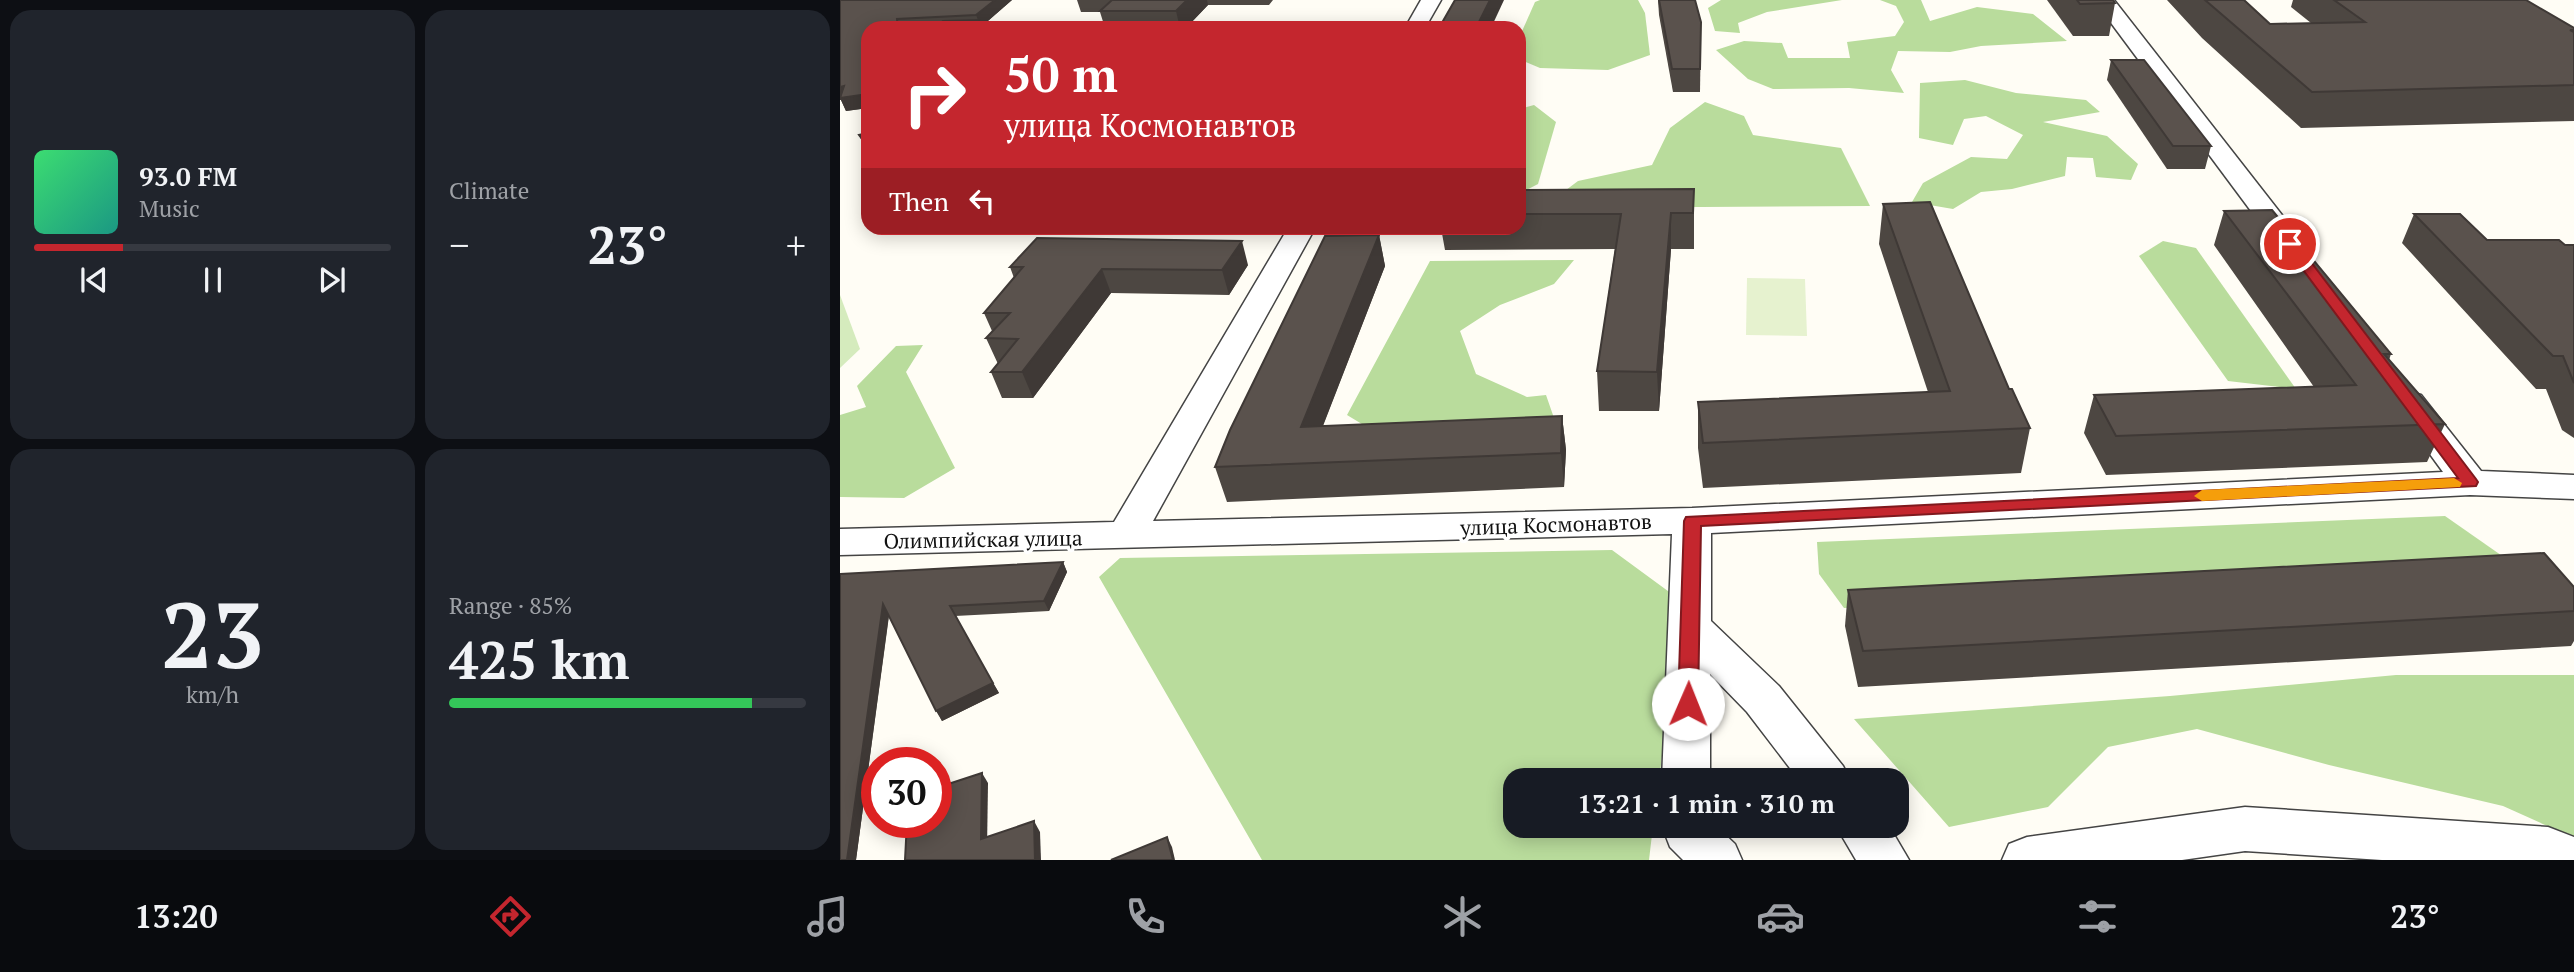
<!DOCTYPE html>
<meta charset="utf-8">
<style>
body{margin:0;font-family:"PT Serif",serif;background:#20242c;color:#f1f3f6;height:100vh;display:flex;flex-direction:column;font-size:26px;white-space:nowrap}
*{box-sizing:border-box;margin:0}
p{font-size:23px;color:#9ea1a6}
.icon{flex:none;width:38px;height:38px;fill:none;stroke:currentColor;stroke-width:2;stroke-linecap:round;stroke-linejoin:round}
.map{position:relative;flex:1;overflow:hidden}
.sheet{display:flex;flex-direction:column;gap:10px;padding:10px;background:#0d0f14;width:840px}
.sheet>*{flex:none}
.hud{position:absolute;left:21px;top:21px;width:665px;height:214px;border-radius:21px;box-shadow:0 4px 18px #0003;background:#c4262e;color:#fff;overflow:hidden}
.speed{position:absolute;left:21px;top:747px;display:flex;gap:14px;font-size:35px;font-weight:700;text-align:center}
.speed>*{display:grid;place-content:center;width:91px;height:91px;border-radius:50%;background:#171b24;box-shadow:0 4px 18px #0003;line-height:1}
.speed .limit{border:10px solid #d22;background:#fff;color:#111}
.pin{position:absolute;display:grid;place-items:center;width:60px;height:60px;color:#fff;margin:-30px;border:4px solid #fff;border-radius:50%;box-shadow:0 2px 7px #0007}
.me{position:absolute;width:77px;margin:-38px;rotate:1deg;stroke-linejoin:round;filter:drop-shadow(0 0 5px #0008)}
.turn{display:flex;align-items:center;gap:24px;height:147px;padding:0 28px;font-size:32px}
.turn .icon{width:91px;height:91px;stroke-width:2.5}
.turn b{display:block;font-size:49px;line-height:60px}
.then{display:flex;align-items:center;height:66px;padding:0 28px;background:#0003;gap:14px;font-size:26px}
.big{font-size:52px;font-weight:700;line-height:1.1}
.sheet .tile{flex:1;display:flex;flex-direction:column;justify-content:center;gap:10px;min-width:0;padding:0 24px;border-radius:21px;background:#20242c}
.sheet .dial{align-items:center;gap:0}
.dial b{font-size:91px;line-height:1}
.song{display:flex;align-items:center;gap:21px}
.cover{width:84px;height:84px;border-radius:10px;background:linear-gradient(135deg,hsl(140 70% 55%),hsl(170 70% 35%))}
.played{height:7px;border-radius:4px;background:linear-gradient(90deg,#c4262e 25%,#363941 25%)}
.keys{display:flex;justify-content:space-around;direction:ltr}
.heat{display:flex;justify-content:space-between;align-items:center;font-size:38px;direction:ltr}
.charge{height:10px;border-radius:5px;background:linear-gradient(90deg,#34c759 85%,#363941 0)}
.sheet .tiles{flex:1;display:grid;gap:10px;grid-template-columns:repeat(2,1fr)}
.trip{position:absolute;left:663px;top:768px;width:406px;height:70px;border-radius:21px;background:#171b24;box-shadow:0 4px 18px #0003;font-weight:700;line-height:70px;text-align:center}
.menu{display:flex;height:112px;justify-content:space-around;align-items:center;background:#090b0e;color:#9ea1a6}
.menu .icon{width:49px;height:49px}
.menu .active{color:#c4262e}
.menu b{font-size:32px;color:#f1f3f6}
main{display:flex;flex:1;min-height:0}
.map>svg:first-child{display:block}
.green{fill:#d5ebbd}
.forest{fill:#b9dc9c}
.pitch{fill:#e6f2cf}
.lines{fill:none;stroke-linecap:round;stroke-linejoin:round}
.minor-casing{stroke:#444;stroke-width:3}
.minor{fill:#fff;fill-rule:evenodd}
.wall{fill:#4d4742}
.shaded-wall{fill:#3f3936}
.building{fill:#5a524d;stroke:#3f3936;stroke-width:2}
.route{fill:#c4262e;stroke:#7f191e;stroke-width:2}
.slow{fill:#f59e0b}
.labels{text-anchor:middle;stroke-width:7;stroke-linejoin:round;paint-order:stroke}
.street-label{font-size:21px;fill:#111;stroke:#fff}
</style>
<main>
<section class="sheet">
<div class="tiles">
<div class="tile">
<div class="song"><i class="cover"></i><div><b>93.0 FM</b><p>Music</p></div></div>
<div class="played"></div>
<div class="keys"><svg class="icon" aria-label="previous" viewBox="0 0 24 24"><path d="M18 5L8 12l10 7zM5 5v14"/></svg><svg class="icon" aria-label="pause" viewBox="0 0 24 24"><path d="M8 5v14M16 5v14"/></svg><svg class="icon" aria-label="next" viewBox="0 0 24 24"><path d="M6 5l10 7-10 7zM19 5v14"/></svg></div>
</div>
<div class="tile"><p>Climate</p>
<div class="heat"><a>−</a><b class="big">23°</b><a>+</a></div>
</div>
<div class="tile dial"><b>23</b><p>km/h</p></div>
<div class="tile"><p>Range · 85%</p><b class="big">425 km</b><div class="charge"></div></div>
</div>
</section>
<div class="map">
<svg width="1734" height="860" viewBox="0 0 1734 860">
<rect width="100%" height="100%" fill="#fffdf5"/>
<path class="green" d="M 0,295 L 20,349 L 0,368 Z"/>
<g class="forest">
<path d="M 700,0 L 798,0 L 805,13 L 810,55 L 768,70 L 700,68 L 679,59 L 679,38 L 695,2 Z"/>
<path d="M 881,0 L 1002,0 L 927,12 L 898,23 L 900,33 L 875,31 L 868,8 Z"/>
<path d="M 1040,0 L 1081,0 L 1090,21 L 1137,7 L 1193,14 L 1227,41 L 1141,46 L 1110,52 L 1058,51 L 1051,70 L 1064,93 L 1009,88 L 933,89 L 908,79 L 876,50 L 904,41 L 942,43 L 948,58 L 1010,58 L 1007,42 L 1055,36 L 1064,22 L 1056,6 Z"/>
<path d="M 1125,80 L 1176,93 L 1246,100 L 1260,112 L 1203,122 L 1267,136 L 1298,164 L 1291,180 L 1256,177 L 1253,158 L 1227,157 L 1225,176 L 1172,189 L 1141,192 L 1113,209 L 1072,202 L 1083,183 L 1131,157 L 1167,159 L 1183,135 L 1146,116 L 1124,119 L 1113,145 L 1079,138 L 1080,83 Z"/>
<path d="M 865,102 L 904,116 L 913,135 L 1001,148 L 1030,206 L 702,208 L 738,181 L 812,165 L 830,128 Z"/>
<path d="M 694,105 L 716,122 L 698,184 L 679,194 L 679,109 Z"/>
<path d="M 1323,241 L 1356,248 L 1456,389 L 1388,381 L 1299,256 Z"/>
<path d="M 734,260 L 714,284 L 660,305 L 620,331 L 636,374 L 687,397 L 706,395 L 714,418 L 545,438 L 507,415 L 590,261 Z"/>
<path d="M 83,345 L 66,372 L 115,468 L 64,498 L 0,497 L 0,415 L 26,407 L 17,386 L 56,346 Z"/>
<path d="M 1605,516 L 1668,560 L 1658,576 L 1004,608 L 979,574 L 977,542 Z"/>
<path d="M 772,550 L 832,594 L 828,710 L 819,780 L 676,780 L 676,826 L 813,826 L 809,860 L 422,860 L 259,577 L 280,558 Z"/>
<path d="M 1556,675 L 1734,675 L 1734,838 L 1663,806 L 1489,765 L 1357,729 L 1268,747 L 1208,807 L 1109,827 L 1014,719 L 1330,696 Z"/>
</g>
<path class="pitch" d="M 907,278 L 965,279 L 967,336 L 906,335 Z"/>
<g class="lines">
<g class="minor-casing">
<g id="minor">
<path d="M 581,0 L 601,0 L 585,28 L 565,28 Z"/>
<path d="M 1254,0 L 1274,0 L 1463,242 L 1467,248 L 1463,254 L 1453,256 L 1443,254 Z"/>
<path d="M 448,228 L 475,228 L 313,521 L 852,508 L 1603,472 L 1552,402 L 1557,395 L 1569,392 L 1581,395 L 1641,471 L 1734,475 L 1734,499 L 1630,495 L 871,533 L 871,621 L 939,686 L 1003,766 L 1010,780 L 959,780 L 907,712 L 870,674 L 870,780 L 822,780 L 832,534 L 0,555 L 0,529 L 274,522 Z"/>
<path d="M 1405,807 L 1708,827 L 1734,837 L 1734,860 L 1542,860 L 1405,851 L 1342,860 L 1162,860 L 1169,844 L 1187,837 Z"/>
<path d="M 822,826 L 876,826 L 895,844 L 902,860 L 843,860 L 830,847 Z"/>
<path d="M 996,826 L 1049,826 L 1069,860 L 1016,860 Z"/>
</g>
</g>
<use href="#minor" class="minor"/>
</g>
<g class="wall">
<path d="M 0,0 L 172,0 L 141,27 L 141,28 L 28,28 L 28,108 L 6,111 L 1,100 L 0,100 Z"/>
<path d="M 237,0 L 433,0 L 429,5 L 368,5 L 346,28 L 265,28 L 260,12 L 241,12 Z"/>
<path d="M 818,0 L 855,0 L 861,22 L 860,92 L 833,92 L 819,15 Z"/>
<path d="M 1207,0 L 1273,0 L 1275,3 L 1269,36 L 1233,36 Z"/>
<path d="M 1327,0 L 1404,0 L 1430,24 L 1471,23 L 1451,7 L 1453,0 L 1686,0 L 1734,28 L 1734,121 L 1461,128 L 1362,38 Z"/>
<path d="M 1271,60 L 1371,146 L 1365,169 L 1327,169 L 1267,80 Z"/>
<path d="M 28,133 L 28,153 L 19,135 Z"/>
<path d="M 854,189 L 854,249 L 831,249 L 819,411 L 759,411 L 757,371 L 775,249 L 605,250 L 601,228 L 679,228 L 679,190 Z"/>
<path d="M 1043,204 L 1169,389 L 1190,428 L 1181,473 L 863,488 L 858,448 L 858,402 L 1088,392 L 1039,244 Z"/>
<path d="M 1384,211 L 1551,354 L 1549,360 L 1605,424 L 1587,462 L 1266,475 L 1244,433 L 1254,395 L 1474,387 L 1374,245 Z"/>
<path d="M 1574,214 L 1647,240 L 1734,245 L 1734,438 L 1722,430 L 1706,389 L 1696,389 L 1562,243 Z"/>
<path d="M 539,235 L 545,266 L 483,426 L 722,416 L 726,450 L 724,487 L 387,502 L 375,467 Z"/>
<path d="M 408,265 L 389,295 L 271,293 L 193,398 L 162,398 L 151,372 L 158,364 L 146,338 L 152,331 L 144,313 L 174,278 L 170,267 Z"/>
<path d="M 223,562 L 227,572 L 209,611 L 115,616 L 159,693 L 102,721 L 49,616 L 16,860 L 0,574 Z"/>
<path d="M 1734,587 L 1734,641 L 1731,646 L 1018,687 L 1005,626 L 1008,590 Z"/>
</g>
<g class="shaded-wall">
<path d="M 155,0 L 172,0 L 141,27 L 141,28 L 129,28 L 138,20 L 136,15 Z"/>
<path d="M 347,0 L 367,0 L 368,5 L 346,28 L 340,28 L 336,11 Z"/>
<path d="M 650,0 L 664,0 L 651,28 L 636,28 Z"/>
<path d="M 4,86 L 28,94 L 28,108 L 6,111 L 1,100 L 0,100 L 0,87 Z"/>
<path d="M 831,213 L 831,249 L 819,411 L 817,372 Z"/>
<path d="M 539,235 L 545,266 L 469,461 L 461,427 Z"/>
<path d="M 402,241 L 408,265 L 389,295 L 382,270 Z"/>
<path d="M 262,269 L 271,293 L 193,398 L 182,372 Z"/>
<path d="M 722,416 L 726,450 L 724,487 L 721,453 Z"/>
<path d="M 223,562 L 227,572 L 209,611 L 204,601 Z"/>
<path d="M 43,604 L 49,614 L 16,860 L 7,860 Z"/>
<path d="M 153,683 L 159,693 L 102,721 L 96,711 Z"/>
<path d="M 142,773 L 148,783 L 147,849 L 141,839 Z"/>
<path d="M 194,821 L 200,832 L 201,860 L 195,860 Z"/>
<path d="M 327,837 L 332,847 L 335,860 L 333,860 Z"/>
</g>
<g class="building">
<path d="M 0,0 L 155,0 L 136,15 L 57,19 L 58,28 L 28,28 L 28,94 L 0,98 L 4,86 L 0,87 Z"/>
<path d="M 272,0 L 347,0 L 336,11 L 260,11 Z"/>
<path d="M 615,0 L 650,0 L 636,28 L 599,28 Z"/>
<path d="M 819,0 L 855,0 L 861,22 L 860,69 L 832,69 Z"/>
<path d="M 1237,0 L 1273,0 L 1275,3 L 1240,4 Z"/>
<path d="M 1365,0 L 1404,0 L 1430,24 L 1525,22 L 1494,0 L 1686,0 L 1734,28 L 1734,30 L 1730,30 L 1734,32 L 1734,85 L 1472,92 Z"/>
<path d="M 138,20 L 129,28 L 95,28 L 103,21 Z"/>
<path d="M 1271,60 L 1304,60 L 1371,146 L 1333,146 Z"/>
<path d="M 28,133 L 28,147 L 19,135 Z"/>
<path d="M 854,189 L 853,213 L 831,213 L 817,372 L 757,371 L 781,214 L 679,214 L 679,190 Z"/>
<path d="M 1090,202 L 1169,389 L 1172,389 L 1190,428 L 863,443 L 858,402 L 1110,391 L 1043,204 Z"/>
<path d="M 1432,210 L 1551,354 L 1544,354 L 1605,424 L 1276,436 L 1254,395 L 1516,385 L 1384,211 Z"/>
<path d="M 1574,214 L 1620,214 L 1647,240 L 1719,240 L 1725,245 L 1734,245 L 1734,383 L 1723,356 L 1713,356 Z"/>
<path d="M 539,235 L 461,427 L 722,416 L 721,453 L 375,467 L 390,430 L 485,236 Z"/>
<path d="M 197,238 L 402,241 L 382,270 L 262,269 L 182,372 L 151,372 L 178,339 L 146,338 L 170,313 L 144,313 L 183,267 L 170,267 Z"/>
<path d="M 1704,553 L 1734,587 L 1734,611 L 1023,651 L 1008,590 Z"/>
<path d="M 223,562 L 204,601 L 110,606 L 153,683 L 96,711 L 43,604 L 7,860 L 0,860 L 0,574 Z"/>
<path d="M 142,773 L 141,839 L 194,821 L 195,860 L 65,860 L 67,822 L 96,822 L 96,788 Z"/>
<path d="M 327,837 L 333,860 L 271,860 Z"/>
</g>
<path class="route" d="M 1450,240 L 1455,241 L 1636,479 L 1638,482 L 1636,486 L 861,526 L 858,704 L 855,709 L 848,712 L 841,709 L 838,704 L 844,521 L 846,517 L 1618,478 L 1446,247 L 1446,241 Z"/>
<path class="slow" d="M 1614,478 L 1622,483 L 1620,487 L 1362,501 L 1354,496 L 1362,490 Z"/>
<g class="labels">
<g class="street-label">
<text transform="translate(716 525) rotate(-2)" y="7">улица Космонавтов</text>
<text transform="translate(143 540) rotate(-1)" y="7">Олимпийская улица</text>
</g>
</g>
</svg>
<div class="speed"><div class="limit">30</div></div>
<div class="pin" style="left:1450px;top:244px;background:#d93025"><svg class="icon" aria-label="arrive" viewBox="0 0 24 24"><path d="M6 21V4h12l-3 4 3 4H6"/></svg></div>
<svg class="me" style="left:848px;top:704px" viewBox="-20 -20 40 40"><circle r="19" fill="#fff"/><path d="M0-13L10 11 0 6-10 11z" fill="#c4262e"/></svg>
<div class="trip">13:21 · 1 min · 310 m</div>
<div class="hud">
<div class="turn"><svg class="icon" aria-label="right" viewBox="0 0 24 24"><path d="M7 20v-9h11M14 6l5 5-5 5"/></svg><div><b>50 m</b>улица Космонавтов</div></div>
<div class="then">Then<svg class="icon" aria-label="left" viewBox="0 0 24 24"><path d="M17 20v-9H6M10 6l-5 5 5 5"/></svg></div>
</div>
</div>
</main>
<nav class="menu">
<b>13:20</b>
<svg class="icon active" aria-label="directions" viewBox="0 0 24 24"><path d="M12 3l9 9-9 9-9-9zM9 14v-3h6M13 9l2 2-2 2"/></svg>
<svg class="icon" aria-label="music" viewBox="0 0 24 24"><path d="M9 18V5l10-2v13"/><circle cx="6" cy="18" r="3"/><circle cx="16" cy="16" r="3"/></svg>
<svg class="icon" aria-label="phone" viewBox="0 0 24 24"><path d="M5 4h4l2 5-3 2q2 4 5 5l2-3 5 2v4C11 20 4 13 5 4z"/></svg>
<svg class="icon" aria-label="climate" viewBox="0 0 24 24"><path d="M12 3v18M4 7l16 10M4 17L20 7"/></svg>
<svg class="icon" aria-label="car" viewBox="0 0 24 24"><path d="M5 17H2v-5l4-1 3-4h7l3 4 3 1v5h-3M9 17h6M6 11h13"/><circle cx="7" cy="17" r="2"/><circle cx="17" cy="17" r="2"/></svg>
<svg class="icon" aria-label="filters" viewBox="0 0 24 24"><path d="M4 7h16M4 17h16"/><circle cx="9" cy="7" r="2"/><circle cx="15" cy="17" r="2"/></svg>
<b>23°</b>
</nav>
